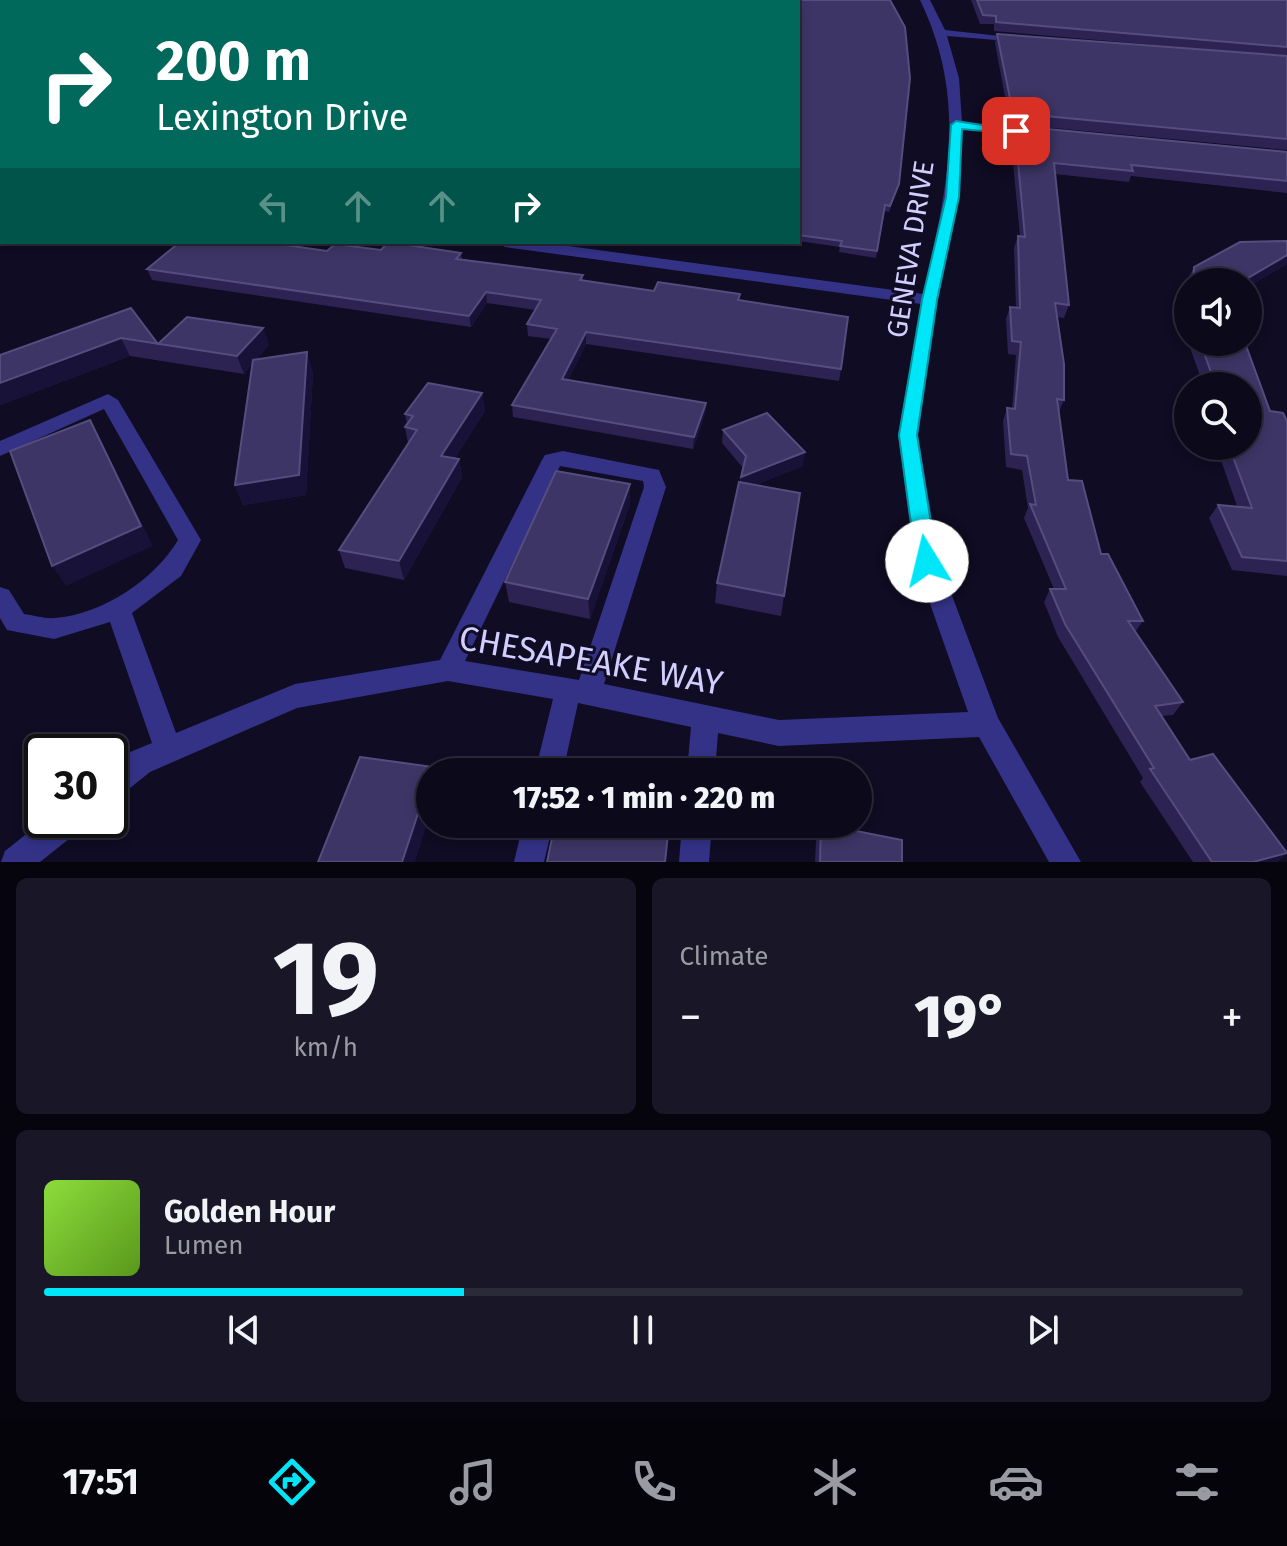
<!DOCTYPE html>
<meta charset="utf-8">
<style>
body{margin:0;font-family:"Fira Sans",sans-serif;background:#191727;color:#f1f3f6;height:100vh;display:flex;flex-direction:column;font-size:30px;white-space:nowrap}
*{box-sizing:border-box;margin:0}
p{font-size:26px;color:#9a9aa2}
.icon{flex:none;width:44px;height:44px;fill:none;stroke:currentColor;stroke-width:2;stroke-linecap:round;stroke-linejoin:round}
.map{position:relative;height:862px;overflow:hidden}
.sheet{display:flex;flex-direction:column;gap:16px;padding:16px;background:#06050e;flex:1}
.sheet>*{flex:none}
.banner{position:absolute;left:0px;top:0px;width:800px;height:244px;box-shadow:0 4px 12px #0003,0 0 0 2px #2b2a39;background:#00695c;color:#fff;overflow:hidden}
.tools{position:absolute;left:1174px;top:268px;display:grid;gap:16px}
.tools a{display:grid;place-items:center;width:88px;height:88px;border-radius:50%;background:#0b091a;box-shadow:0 4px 12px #0003,0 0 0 2px #2b2a39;font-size:40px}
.speed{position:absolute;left:24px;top:734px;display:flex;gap:16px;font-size:40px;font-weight:700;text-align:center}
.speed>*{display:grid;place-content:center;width:104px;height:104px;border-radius:50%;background:#0b091a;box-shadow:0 4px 12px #0003,0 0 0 2px #2b2a39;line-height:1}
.speed .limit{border:4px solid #111;border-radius:12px;background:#fff;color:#111}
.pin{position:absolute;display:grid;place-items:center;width:68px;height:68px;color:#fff;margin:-34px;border-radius:16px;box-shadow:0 4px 12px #0006}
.me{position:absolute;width:88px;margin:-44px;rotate:351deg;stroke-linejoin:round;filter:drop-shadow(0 0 6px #0008)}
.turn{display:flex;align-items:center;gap:28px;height:168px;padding:0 24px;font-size:36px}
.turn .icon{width:104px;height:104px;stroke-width:2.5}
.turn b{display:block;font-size:56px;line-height:68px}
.lanes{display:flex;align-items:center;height:76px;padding:0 24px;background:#0003;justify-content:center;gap:40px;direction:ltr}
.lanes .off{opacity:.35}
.big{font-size:60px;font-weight:800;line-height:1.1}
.sheet .widget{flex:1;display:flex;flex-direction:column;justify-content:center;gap:12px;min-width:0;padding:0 28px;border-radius:12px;background:#191727}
.sheet .dial{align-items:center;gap:0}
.dial b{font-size:104px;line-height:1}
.song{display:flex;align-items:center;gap:24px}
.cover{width:96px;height:96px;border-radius:12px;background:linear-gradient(135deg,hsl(90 70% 55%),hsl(90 70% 35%))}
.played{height:8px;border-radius:4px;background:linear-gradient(90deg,#00e6f9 35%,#2b2a39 35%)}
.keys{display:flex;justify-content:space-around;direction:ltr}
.heat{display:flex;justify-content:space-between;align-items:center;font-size:44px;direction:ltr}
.sheet .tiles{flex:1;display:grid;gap:16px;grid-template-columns:1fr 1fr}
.widget:last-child{grid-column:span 2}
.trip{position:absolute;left:416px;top:758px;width:456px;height:80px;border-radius:40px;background:#0b091a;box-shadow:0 4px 12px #0003,0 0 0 2px #2b2a39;font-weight:800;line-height:80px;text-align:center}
.menu{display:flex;height:128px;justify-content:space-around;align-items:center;background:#04040a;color:#9a9aa2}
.menu .icon{width:56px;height:56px}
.menu .selected{color:#00e6f9}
.menu b{font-size:36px;color:#f1f3f6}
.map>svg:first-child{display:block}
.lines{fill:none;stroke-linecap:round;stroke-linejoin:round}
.minor{fill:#333287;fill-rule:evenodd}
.wall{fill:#2c2353}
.shaded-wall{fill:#191238}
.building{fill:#3d3565;stroke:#554d7e;stroke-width:2}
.route{fill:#00e6f9;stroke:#0096a2;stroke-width:2}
.labels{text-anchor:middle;stroke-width:6;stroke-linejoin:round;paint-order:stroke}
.street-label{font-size:28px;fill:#d2ceff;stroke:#0f0c23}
.near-street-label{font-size:34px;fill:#d2ceff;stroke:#0f0c23}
</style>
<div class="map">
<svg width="1287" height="862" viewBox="0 0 1287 862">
<rect width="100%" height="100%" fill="#0f0c23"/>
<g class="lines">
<g class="minor">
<path d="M 495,0 L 505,0 L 493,2 Z"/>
<rect x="704" y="0" width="10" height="2"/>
<path d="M 920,0 L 930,0 L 945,30 L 1026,39 L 1021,42 L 947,36 L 959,78 L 962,122 L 1040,129 L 1046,133 L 1040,137 L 962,129 L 959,197 L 938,300 L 918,435 L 939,561 L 998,718 L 1081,862 L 1049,862 L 979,737 L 779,746 L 718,733 L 715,772 L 687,772 L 691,727 L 578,703 L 563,772 L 535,772 L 553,699 L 448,681 L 297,708 L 150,772 L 120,796 L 110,800 L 110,768 L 130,752 L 152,743 L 110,622 L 54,639 L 7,630 L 0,618 L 0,587 L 9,590 L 24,614 C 33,615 45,619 55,618 C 103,614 154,580 178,540 L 104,409 L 0,456 L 0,441 L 108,394 L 118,400 L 201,540 L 181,576 L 132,613 L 176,733 L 295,684 L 440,660 L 542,460 L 545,455 L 563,451 L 659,470 L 666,487 L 604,684 L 779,720 L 968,712 L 915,561 L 898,435 L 921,304 L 505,247 L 497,242 L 539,242 L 923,294 C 947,189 969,102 920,0 ZM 560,466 L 643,481 L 644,487 L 579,680 L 465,661 Z"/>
<path d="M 44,820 L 83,820 L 79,831 L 40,862 L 1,862 L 5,851 Z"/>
<path d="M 523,824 L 553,824 L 544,862 L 514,862 Z"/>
<path d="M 682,824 L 712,824 L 709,862 L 679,862 Z"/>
</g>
</g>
<g class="wall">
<path d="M 971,0 L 1287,0 L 1287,150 L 1010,124 L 995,43 L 997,34 L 1224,51 L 994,31 L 994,24 L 980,24 Z"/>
<path d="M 798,2 L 899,184 L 889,212 L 884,211 L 876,258 L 839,252 L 840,247 L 798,241 Z"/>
<path d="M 1016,126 L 1287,152 L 1287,193 L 1131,176 L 1129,182 L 1055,174 L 1069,305 L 1064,318 L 1057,317 L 1064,400 L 1059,412 L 1068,480 L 1101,554 L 1143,621 L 1135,632 L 1183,702 L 1173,715 L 1162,716 L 1190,760 L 1287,853 L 1277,862 L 1193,862 L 1140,782 L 1143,778 L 1058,637 L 1044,602 L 1050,589 L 1054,589 L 1024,518 L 1028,508 L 1022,470 L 1006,467 L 1003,421 L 1007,408 L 1012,409 L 1016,355 L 1008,354 L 1006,319 L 1010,307 L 1016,308 L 1014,248 L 1018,236 L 1020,236 L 1012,152 L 1014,146 L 1013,137 Z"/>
<path d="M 1287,241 L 1287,264 L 1248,287 L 1248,282 L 1188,282 L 1188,341 L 1186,335 L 1187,280 L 1194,267 Z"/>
<path d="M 278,244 L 327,251 L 381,250 L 461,253 L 462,259 L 583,275 L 583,280 L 654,291 L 739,300 L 841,369 L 839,381 L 586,344 L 568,380 L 706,403 L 705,415 L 693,449 L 513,417 L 512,405 L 551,339 L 528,336 L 527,324 L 535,310 L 487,303 L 471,327 L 152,280 L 147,269 Z"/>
<path d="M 131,308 L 158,344 L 263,328 L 269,345 L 257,359 L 313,372 L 306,495 L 243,505 L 235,485 L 252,364 L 244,374 L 130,356 L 0,405 Z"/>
<path d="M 1188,342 L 1241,342 L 1270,411 L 1287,421 L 1287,576 L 1232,570 L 1209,518 L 1218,505 L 1237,506 L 1216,446 L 1248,446 L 1248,386 L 1198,386 L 1199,383 L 1203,384 Z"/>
<path d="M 482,393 L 485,411 L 455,458 L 459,459 L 462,477 L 404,580 L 345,568 L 339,550 L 408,443 L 405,427 L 407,424 L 405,414 Z"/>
<path d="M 723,430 L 803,466 L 755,485 L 784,596 L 781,616 L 715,603 L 717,583 L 743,468 L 722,443 Z"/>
<path d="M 630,484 L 630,504 L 590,619 L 509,602 L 505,582 Z"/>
<path d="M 821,824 L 902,862 L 815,862 L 816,841 Z"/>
</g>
<g class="shaded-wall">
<path d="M 265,0 L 282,0 L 278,2 L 262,2 Z"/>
<path d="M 1287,255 L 1287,264 L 1248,287 L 1248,282 L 1241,282 Z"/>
<path d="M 486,292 L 487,303 L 471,327 L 469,316 Z"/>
<path d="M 263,328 L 269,345 L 244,374 L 237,356 Z"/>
<path d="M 586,332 L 586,344 L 563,390 L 562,379 Z"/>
<path d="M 121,338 L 130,356 L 0,405 L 0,383 Z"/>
<path d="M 307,352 L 313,372 L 306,495 L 243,505 L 235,485 Z"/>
<path d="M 482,393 L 485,411 L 445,474 L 441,456 Z"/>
<path d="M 706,403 L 705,415 L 693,449 L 694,437 Z"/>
<path d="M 90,420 L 101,440 L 153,546 L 66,586 L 52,566 Z"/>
<path d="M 805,452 L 803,466 L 740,491 L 741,477 Z"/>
<path d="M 459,459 L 462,477 L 404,580 L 399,561 Z"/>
<path d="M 630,484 L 630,504 L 590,619 L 588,599 Z"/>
<path d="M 430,777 L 430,815 L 415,862 L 402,862 Z"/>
<path d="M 669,824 L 671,824 L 666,862 L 665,862 Z"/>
<path d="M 1287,853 L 1277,862 L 1253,862 Z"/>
</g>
<g class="building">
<path d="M 0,0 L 265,0 L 262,2 L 2,2 L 2,102 L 0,102 Z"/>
<path d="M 387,0 L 455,0 L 453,2 L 384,2 Z"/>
<path d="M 540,0 L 674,0 L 674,2 L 538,2 Z"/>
<path d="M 750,0 L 890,0 L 905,27 L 910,78 L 899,184 L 890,206 L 885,205 L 877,251 L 840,246 L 842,241 L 798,235 L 798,2 L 749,2 Z"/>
<path d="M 977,0 L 1287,0 L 1287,47 L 996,22 L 996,16 L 983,15 Z"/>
<path d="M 997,34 L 1287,56 L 1287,139 L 1013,113 Z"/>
<path d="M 1016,126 L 1287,152 L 1287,181 L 1131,165 L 1133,171 L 1054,163 L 1069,305 L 1055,303 L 1064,364 L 1064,400 L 1057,399 L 1068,480 L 1082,481 L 1101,554 L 1108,554 L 1143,621 L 1128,621 L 1183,702 L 1155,706 L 1190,760 L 1213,754 L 1287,853 L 1253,862 L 1212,862 L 1150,769 L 1154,768 L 1065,624 L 1050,589 L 1066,589 L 1030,504 L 1036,505 L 1027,456 L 1011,454 L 1007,408 L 1015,409 L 1021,342 L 1012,341 L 1010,307 L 1020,308 L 1018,236 L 1025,237 L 1016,141 L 1018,141 Z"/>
<path d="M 1287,241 L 1287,255 L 1241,282 L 1193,282 L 1194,267 L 1240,242 Z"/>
<path d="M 180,242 L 274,242 L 278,244 L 327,251 L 335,244 L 381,250 L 388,242 L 461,253 L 456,259 L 583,275 L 580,280 L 654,291 L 658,282 L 740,294 L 738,300 L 848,317 L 841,369 L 586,332 L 562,379 L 706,403 L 694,437 L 512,405 L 557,329 L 527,324 L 541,300 L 486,292 L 469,316 L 147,269 Z"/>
<path d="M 131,308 L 158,344 L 187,317 L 263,328 L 237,356 L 121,338 L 0,383 L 0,355 Z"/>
<path d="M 1200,342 L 1245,343 L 1270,411 L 1283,413 L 1287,421 L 1287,561 L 1242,557 L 1218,505 L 1252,508 L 1229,446 L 1248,446 L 1248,386 L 1200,386 L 1199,383 L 1216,386 Z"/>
<path d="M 307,352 L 299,475 L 235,485 L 253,360 Z"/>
<path d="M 428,383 L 482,393 L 441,456 L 459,459 L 399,561 L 339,550 L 417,430 L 405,427 L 413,416 L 405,414 Z"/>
<path d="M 767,413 L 805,452 L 741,477 L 746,456 L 723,430 Z"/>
<path d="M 90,420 L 141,526 L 52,566 L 10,451 Z"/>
<path d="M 556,471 L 630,484 L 588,599 L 505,582 Z"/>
<path d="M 739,482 L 800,493 L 784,596 L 717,583 Z"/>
<path d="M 360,757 L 433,767 L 432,772 L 430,772 L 430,777 L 402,862 L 318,862 Z"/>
<path d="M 569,759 L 670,772 L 566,772 Z"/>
<path d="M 555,824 L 669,824 L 665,862 L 547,862 Z"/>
<path d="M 821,824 L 902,840 L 902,862 L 820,862 Z"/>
</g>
<path class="route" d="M 956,121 L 1022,131 L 1016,134 L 962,129 L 959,197 L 937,300 L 917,435 L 937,561 L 927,569 L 916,561 L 899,435 L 922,300 L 946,197 L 951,125 Z"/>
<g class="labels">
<g class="street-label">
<text transform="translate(910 249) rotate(-81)" y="10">GENEVA DRIVE</text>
</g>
<g class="near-street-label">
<text transform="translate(591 660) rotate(10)" y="12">CHESAPEAKE WAY</text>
</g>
</g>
</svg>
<div class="tools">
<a><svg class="icon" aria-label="sound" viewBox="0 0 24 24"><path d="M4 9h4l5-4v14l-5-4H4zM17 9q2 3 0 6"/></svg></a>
<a><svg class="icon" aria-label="search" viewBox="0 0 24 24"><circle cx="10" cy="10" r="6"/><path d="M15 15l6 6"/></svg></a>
</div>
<div class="speed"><div class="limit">30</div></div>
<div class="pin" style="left:1016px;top:131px;background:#d93025"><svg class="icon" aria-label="arrive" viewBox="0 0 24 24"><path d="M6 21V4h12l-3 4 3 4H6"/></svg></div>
<svg class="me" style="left:927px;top:561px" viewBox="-20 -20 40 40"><circle r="19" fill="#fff"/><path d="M0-13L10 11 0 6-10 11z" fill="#00e6f9"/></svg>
<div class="trip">17:52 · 1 min · 220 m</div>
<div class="banner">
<div class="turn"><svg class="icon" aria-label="right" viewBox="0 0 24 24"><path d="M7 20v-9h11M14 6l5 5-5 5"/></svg><div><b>200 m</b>Lexington Drive</div></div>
<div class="lanes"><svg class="icon off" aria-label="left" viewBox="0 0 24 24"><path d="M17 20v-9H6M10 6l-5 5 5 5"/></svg><svg class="icon off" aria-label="ahead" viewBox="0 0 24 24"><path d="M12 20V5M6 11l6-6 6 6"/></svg><svg class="icon off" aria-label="ahead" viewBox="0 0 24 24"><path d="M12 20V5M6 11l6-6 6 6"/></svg><svg class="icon" aria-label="right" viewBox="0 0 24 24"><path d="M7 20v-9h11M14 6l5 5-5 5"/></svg></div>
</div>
</div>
<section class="sheet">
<div class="tiles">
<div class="widget dial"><b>19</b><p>km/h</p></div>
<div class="widget"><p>Climate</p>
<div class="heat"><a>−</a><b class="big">19°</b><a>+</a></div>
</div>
<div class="widget">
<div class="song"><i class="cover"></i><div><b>Golden Hour</b><p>Lumen</p></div></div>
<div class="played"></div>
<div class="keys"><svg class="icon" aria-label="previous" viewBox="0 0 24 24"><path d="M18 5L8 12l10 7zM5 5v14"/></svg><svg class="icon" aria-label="pause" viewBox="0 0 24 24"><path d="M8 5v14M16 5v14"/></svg><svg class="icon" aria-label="next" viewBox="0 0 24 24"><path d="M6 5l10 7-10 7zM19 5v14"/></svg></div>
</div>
</div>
</section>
<nav class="menu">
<b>17:51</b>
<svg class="icon selected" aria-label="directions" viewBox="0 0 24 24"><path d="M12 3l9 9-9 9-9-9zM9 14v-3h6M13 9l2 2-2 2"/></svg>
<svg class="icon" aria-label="music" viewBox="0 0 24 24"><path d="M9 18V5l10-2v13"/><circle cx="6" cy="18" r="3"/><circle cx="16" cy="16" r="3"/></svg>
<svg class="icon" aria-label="phone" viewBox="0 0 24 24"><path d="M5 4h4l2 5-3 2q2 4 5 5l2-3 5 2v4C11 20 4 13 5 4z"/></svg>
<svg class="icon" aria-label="climate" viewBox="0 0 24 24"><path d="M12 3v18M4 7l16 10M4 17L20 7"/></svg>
<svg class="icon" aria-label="car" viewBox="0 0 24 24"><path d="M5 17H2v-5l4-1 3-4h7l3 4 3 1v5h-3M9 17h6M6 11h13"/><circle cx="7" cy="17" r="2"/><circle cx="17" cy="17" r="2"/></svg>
<svg class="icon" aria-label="filters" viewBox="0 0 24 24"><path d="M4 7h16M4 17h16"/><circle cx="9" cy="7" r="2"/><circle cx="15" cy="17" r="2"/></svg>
</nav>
